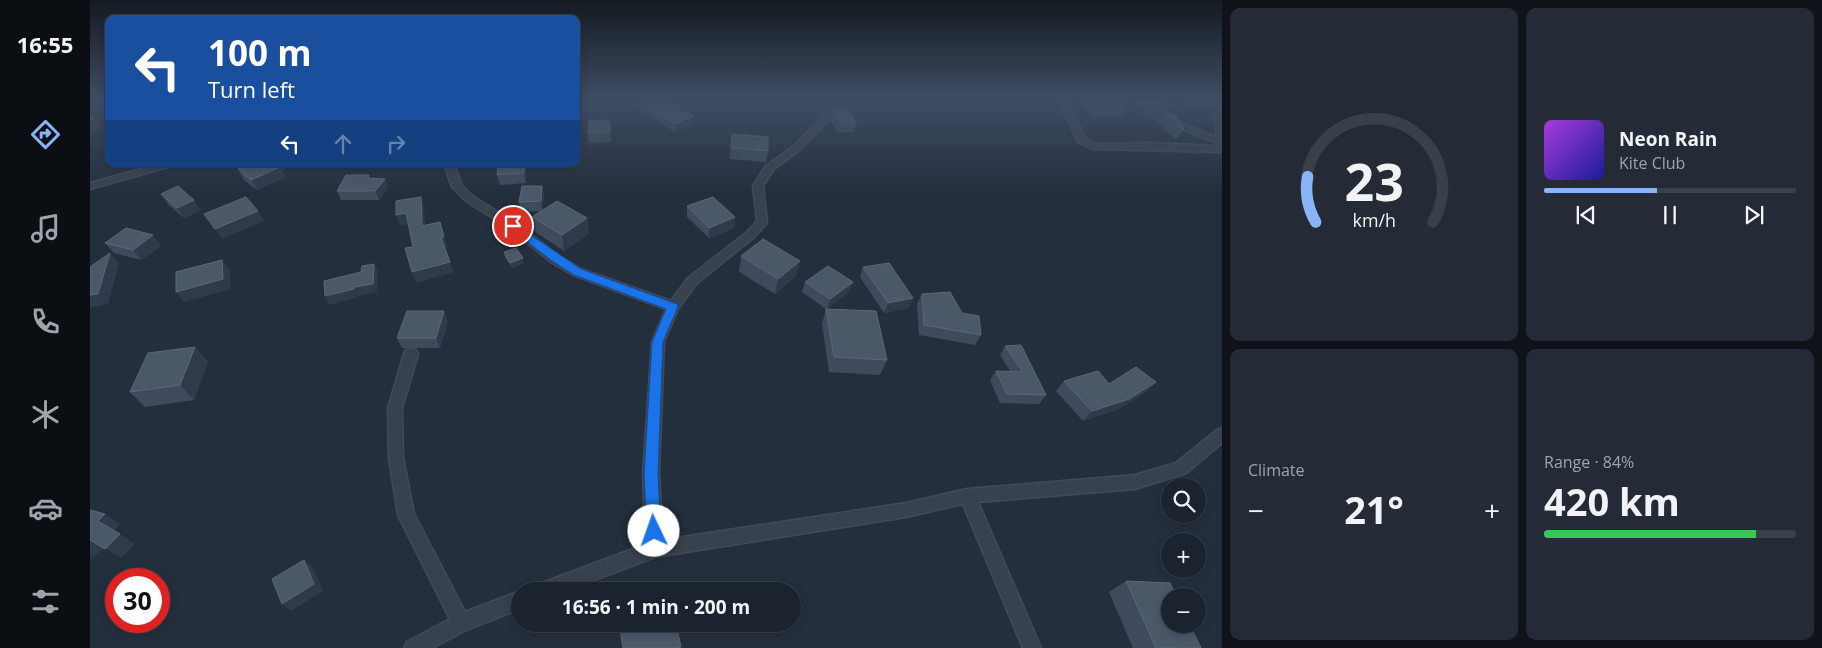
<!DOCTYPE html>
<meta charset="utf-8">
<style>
body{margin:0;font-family:"Open Sans",sans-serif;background:#242b36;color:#f1f3f6;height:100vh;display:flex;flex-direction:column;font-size:19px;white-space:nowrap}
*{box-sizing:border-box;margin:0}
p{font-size:16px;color:#a0a4aa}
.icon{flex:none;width:28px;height:28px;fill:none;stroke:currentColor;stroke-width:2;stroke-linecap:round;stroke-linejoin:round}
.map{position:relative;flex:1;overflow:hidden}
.side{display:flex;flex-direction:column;gap:8px;padding:8px;background:#0f1319;width:600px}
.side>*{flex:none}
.banner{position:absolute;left:15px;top:15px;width:475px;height:152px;border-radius:10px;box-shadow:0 2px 8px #0003,0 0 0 1px #39404a;background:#1a4fa0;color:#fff;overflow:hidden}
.buttons{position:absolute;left:1071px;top:478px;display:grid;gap:10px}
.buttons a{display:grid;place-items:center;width:45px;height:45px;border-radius:50%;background:#1b232e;box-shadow:0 2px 8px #0003,0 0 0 1px #39404a;font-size:25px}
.speed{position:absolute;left:15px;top:568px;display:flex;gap:10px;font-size:25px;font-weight:700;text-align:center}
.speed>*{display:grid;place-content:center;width:65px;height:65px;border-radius:50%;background:#1b232e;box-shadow:0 2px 8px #0003,0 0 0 1px #39404a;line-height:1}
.speed .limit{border:8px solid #d22;background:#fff;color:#111}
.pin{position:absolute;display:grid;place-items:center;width:42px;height:42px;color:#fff;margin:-21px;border:2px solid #fff;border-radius:50%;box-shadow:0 1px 5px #0007}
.me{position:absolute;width:55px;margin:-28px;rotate:357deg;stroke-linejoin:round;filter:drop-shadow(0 0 4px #0008)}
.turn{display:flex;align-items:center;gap:18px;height:105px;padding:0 20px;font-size:22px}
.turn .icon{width:65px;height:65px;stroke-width:2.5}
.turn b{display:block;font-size:35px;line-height:42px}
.lanes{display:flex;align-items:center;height:48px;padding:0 20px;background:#0003;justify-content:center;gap:25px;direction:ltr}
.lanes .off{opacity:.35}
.big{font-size:38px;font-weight:700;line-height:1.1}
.side .card{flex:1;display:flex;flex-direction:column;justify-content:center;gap:8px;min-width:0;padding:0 18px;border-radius:10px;background:#242b36}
.side .dial{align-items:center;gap:0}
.dial svg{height:130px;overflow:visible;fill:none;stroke:#39404a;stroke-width:7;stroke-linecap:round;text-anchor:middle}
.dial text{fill:#f1f3f6;stroke:none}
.song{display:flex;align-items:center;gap:15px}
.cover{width:60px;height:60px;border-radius:8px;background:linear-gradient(135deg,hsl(280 70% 55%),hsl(240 70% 35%))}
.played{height:5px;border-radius:2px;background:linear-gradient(90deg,#8ab4f8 45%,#39404a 45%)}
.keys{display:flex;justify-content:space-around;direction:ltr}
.heat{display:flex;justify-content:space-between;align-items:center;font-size:28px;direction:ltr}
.charge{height:8px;border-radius:4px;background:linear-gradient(90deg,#34c759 84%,#39404a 0)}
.side .tiles{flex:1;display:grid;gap:8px;grid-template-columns:repeat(2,1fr)}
.trip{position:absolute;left:421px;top:582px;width:290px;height:50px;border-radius:25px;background:#1b232e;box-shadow:0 2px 8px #0003,0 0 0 1px #39404a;font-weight:700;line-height:50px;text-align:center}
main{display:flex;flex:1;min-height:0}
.dock{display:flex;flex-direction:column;width:90px;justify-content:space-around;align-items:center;background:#0b0e12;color:#a0a4aa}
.dock .icon{width:35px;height:35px}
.dock .on{color:#8ab4f8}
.dock b{font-size:22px;color:#f1f3f6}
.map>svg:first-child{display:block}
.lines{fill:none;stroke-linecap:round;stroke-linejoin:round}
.minor-casing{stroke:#414a57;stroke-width:3}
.minor{fill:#38414e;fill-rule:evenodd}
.wall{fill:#3f4b5c}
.shaded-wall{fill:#2f3b4b}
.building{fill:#4b5868;stroke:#5c6777}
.route{fill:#1a73e8;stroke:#114b97}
</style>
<main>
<nav class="dock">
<b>16:55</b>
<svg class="icon on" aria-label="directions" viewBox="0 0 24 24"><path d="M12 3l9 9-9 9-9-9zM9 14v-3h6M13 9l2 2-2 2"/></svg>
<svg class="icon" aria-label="music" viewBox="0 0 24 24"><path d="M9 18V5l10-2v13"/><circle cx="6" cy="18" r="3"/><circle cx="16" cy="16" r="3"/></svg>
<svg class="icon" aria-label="phone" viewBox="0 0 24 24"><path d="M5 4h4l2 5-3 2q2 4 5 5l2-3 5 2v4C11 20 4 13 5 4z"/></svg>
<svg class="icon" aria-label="climate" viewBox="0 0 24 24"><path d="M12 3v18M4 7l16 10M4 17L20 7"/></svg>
<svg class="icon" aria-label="car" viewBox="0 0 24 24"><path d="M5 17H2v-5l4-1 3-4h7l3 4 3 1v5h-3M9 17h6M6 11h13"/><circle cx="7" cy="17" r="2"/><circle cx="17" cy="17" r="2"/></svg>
<svg class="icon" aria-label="filters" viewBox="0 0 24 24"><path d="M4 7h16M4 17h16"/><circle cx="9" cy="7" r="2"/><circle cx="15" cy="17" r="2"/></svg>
</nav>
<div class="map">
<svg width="1132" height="648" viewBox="0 0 1132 648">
<rect width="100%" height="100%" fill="#242f3e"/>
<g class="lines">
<g class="minor-casing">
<g id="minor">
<path d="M 966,100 L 975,100 L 986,119 L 995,138 L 1007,144 L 1059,143 L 1128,146 L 1127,143 L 1052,113 L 1059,111 L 1127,137 L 1123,100 L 1131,100 L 1132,152 L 1002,149 L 988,142 L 978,119 Z"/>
<path d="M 744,107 L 748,110 L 747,112 L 711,149 L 684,169 L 673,186 L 677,222 L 676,224 L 664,237 L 606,284 L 588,309 L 574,342 L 569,474 L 573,540 L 816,503 L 877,489 L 1045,475 L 1086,463 L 1127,430 L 1132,428 L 1132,443 L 1096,473 L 1045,489 L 888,502 L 951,648 L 933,648 L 873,504 L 816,517 L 565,557 L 475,591 L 444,591 L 447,585 L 556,544 L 553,474 L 562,342 L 576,309 L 483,275 L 461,262 L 419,228 L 376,201 L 362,187 L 354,164 L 364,164 L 372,186 L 384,197 L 427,224 L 469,256 L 491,269 L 581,301 L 598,278 L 656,233 L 667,221 L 663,186 L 675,167 L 705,145 L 741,108 Z"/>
<path d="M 68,164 L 83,164 L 81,166 L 0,189 L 0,183 Z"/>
<path d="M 321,349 L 326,350 L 328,354 L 312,408 L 313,458 L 324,514 L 375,612 L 430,591 L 430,609 L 376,630 L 342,648 L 314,648 L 317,642 L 360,619 L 308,515 L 299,458 L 298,408 L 314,354 L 316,350 Z"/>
</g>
</g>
<use href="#minor" class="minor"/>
</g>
<g class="wall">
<path d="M 990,100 L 1026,100 L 1037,108 L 1031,117 L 1002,117 L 989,103 Z"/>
<path d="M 1044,100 L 1077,100 L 1080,107 L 1076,112 L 1094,128 L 1087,138 L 1085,139 L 1065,120 L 1070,113 L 1060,109 L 1055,110 Z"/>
<path d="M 1088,100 L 1127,100 L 1122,108 L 1098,108 Z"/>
<path d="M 549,101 L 604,116 L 604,124 L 585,132 L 549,109 Z"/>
<path d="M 743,111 L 766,122 L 764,132 L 748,133 L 741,121 Z"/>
<path d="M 519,120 L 521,142 L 499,143 L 498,133 Z"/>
<path d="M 642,134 L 678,151 L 676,162 L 640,159 Z"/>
<path d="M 161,164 L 206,164 L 192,170 L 195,177 L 167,190 L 154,180 L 148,169 Z"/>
<path d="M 408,164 L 435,164 L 436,183 L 410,185 L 407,175 Z"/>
<path d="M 280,178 L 298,188 L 289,200 L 251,200 L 247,191 Z"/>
<path d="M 452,186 L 454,196 L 452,210 L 497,218 L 499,234 L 474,251 L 445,232 L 442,217 L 450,211 L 431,212 L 429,202 Z"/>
<path d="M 71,194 L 111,210 L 94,218 L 78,204 Z"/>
<path d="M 597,206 L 645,217 L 644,228 L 619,238 L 597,217 Z"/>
<path d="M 15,243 L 71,246 L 51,260 L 24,253 Z"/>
<path d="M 414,252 L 434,263 L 422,268 L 415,257 Z"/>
<path d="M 651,256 L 706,276 L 685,294 L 649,272 Z"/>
<path d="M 773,267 L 823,298 L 818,308 L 794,313 L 770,277 Z"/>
<path d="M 715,282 L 763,282 L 759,292 L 737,309 L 797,360 L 790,375 L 739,372 L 732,324 L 736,309 L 712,292 Z"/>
<path d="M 832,294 L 872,313 L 891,335 L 885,345 L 829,335 L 827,304 Z"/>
<path d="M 358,322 L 350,348 L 312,348 L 307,338 Z"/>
<path d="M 915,346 L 956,395 L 949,404 L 910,403 L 900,380 L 906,371 L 920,371 L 910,355 Z"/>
<path d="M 105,347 L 118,362 L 104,400 L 55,407 L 40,392 Z"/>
<path d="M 974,381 L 1019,384 L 1066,382 L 1056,392 L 1029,409 L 993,421 L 966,391 Z"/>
<path d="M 1036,581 L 1111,648 L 1043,648 L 1019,592 Z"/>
</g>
<g class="shaded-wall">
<path d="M 1065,101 L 1060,109 L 1055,110 L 1060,102 Z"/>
<path d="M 5,116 L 12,126 L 0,136 L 0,120 Z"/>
<path d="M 604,116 L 604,124 L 585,132 L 585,124 Z"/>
<path d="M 187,164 L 206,164 L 192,170 L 195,177 L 167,190 L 161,180 L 189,167 Z"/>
<path d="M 434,164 L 435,164 L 436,168 L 436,183 L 434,173 Z"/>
<path d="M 295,179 L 298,188 L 289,200 L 285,191 Z"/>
<path d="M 452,186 L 454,196 L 452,211 L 451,201 Z"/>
<path d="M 331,197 L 334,207 L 336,237 L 332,226 Z"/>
<path d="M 104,200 L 111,210 L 94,218 L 87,208 Z"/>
<path d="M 168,211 L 174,221 L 132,239 L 125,229 Z"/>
<path d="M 316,213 L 320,224 L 310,225 L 306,215 Z"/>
<path d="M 645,217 L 644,228 L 619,238 L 619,228 Z"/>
<path d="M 497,218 L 499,234 L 474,251 L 472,235 Z"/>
<path d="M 350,222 L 353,233 L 357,247 L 355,247 L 351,237 Z"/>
<path d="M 63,235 L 71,246 L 51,260 L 43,250 Z"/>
<path d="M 20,253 L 29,263 L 18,304 L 0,308 L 0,295 Z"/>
<path d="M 433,258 L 434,263 L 422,268 L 420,263 Z"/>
<path d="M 132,260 L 140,270 L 141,289 L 94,302 L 86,292 Z"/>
<path d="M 710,261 L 706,276 L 685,294 L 688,279 Z"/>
<path d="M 360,262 L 364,272 L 326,283 L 322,272 Z"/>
<path d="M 284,264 L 288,272 L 287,292 L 268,296 L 268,297 L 239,305 L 235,296 L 264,287 Z"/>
<path d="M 763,282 L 759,292 L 737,309 L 740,299 Z"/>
<path d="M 823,298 L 818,308 L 794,313 L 798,303 Z"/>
<path d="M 354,311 L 358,322 L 350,348 L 346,338 Z"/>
<path d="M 105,347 L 118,362 L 104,400 L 90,385 Z"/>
<path d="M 1066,382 L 1056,392 L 1029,409 L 993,421 L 1002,411 Z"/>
<path d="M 15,514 L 30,524 L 24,532 L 8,521 Z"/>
<path d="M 30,534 L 45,544 L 31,558 L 15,549 Z"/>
<path d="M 0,540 L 14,548 L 0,561 Z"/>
<path d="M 214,560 L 223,568 L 233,591 L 201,611 L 192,604 Z"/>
</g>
<g class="building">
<path d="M 1000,100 L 1026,100 L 1037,108 L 1007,108 Z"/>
<path d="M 1058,100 L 1077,100 L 1080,107 L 1065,101 L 1060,102 Z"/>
<path d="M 549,101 L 586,105 L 604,116 L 585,124 Z"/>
<path d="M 746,108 L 757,108 L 766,122 L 750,123 L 743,111 Z"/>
<path d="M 1071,110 L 1087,117 L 1094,128 L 1092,129 Z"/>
<path d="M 0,116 L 5,116 L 0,120 Z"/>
<path d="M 519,120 L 521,132 L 498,133 L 499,121 Z"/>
<path d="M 642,134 L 678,137 L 678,151 L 641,148 Z"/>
<path d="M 161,164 L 186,164 L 190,167 L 161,180 L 148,169 Z"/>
<path d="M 408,164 L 434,164 L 434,173 L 407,175 Z"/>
<path d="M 256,175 L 279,175 L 278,178 L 295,179 L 285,191 L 247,191 Z"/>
<path d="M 88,186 L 104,200 L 87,208 L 71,194 Z"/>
<path d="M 432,186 L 452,186 L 451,201 L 429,202 Z"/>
<path d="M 156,197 L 168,211 L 125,229 L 114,214 Z"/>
<path d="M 331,197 L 332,226 L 350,222 L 354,237 L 351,237 L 360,262 L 322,272 L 315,248 L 323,247 L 316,213 L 306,215 L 306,201 Z"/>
<path d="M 623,197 L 645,217 L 619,228 L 597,206 Z"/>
<path d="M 467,201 L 497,218 L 472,235 L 442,217 Z"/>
<path d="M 36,228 L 63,235 L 43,250 L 15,243 Z"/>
<path d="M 673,239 L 710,261 L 688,279 L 651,256 Z"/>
<path d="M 426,248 L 433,258 L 420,263 L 414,252 Z"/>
<path d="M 20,253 L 8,294 L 0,295 L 0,267 Z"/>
<path d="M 132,260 L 133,279 L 86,292 L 86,272 Z"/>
<path d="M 799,263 L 823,298 L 798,303 L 773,267 Z"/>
<path d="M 284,264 L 283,284 L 264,287 L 264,289 L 235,296 L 234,281 L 271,272 L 272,266 Z"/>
<path d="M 738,266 L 763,282 L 740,299 L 715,282 Z"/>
<path d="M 860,292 L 872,313 L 889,316 L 891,335 L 834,325 L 832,294 Z"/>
<path d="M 736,309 L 786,311 L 797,360 L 744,357 Z"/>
<path d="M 317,311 L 354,311 L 346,338 L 307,338 Z"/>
<path d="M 931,345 L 956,395 L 917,394 L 906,371 L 933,372 L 915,346 Z"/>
<path d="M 105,347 L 90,385 L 40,392 L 58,353 Z"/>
<path d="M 1046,367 L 1066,382 L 1039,399 L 1002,411 L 974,381 L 1008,371 L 1019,384 Z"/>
<path d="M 0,510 L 15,514 L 8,521 L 30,534 L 15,549 L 0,540 Z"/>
<path d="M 214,560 L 224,584 L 192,604 L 182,579 Z"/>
<path d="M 1036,581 L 1080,583 L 1086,596 L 1080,596 L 1080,624 L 1099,624 L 1111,648 L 1066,648 Z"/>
<path d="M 529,624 L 586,624 L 591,647 L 588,648 L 533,648 Z"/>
</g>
<linearGradient id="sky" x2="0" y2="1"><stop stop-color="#141a22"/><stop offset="0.52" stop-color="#3f4d63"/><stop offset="1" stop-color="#3f4d63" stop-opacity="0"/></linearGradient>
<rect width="1132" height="191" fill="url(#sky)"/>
<path class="route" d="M 423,223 L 491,269 L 587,304 L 588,307 L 573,342 L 568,474 L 571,531 L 569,536 L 564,538 L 559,536 L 557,531 L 554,474 L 562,342 L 576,309 L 484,275 L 462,261 L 419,228 L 419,224 Z"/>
</svg>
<div class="buttons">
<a><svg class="icon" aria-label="search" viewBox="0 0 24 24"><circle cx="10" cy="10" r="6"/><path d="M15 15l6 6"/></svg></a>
<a>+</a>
<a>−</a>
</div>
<div class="speed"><div class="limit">30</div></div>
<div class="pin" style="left:423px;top:226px;background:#d93025"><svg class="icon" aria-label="arrive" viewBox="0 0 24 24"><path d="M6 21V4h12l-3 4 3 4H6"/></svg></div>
<svg class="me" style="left:564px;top:531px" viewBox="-20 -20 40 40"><circle r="19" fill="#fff"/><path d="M0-13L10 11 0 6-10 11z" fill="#1a73e8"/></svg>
<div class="trip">16:56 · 1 min · 200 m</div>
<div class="banner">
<div class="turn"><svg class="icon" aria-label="left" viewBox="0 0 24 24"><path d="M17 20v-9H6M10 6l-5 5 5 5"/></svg><div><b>100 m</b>Turn left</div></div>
<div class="lanes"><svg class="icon" aria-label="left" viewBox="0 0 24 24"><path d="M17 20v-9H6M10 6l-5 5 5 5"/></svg><svg class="icon off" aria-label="ahead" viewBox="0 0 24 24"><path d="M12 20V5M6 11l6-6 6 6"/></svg><svg class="icon off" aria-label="right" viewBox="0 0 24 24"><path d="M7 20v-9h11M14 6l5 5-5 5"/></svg></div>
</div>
</div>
<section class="side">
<div class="tiles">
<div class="card dial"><svg viewBox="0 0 100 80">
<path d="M14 69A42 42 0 1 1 86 69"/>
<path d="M14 69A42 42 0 0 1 9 41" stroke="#8ab4f8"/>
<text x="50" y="56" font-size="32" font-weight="700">23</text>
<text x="50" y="72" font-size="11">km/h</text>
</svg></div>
<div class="card">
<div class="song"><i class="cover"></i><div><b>Neon Rain</b><p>Kite Club</p></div></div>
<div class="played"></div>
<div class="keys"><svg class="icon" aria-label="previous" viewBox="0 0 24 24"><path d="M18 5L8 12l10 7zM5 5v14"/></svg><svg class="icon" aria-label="pause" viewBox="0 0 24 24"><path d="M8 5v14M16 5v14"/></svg><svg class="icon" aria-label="next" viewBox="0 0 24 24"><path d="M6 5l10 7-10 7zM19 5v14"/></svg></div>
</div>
<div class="card"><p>Climate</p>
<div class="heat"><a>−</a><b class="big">21°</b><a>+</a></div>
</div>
<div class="card"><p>Range · 84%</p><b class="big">420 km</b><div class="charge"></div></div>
</div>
</section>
</main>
